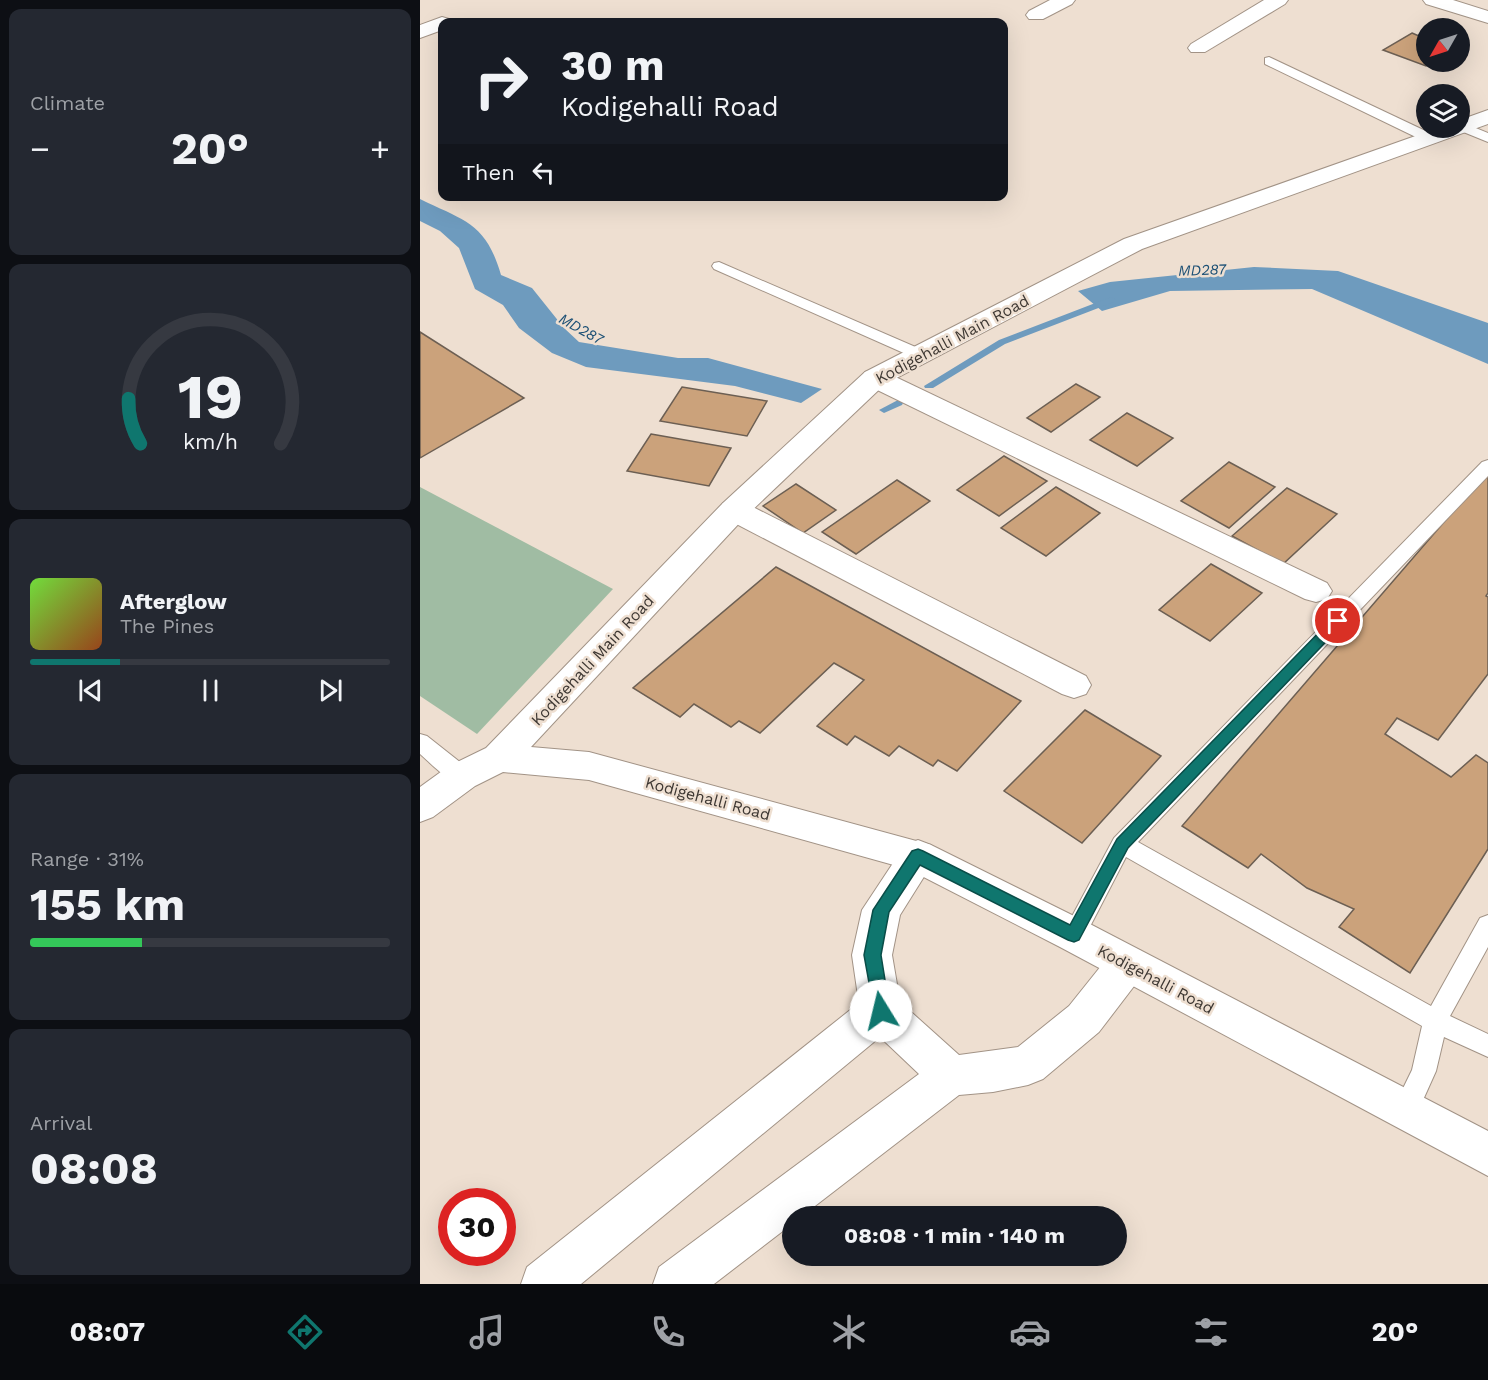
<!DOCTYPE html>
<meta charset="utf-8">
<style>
body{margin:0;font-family:"Work Sans",sans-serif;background:#242831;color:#f1f3f6;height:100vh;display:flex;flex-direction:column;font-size:22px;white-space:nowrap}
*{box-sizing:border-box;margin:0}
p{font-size:20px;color:#9ea1a6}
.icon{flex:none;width:33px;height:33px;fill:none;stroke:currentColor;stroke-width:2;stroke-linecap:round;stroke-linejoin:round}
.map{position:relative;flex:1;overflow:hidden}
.details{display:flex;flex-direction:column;gap:9px;padding:9px;background:#0d0f14;width:420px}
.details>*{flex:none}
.guide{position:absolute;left:18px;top:18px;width:570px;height:183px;border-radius:12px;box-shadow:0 6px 24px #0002;background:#171b24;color:#f1f3f6;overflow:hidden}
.needle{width:39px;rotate:231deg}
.buttons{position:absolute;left:996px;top:18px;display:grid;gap:12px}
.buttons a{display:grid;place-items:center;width:54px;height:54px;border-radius:50%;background:#171b24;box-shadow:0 6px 24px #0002;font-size:30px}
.speed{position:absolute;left:18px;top:1188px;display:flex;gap:12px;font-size:30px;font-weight:700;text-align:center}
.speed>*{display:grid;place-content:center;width:78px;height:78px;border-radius:50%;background:#171b24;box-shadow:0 6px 24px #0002;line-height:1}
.speed .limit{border:9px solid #d22;background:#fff;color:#111}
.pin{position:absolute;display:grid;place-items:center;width:51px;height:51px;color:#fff;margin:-26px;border:3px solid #fff;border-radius:50%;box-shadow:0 2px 6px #0007}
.me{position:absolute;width:66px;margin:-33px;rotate:351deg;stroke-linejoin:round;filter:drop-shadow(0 0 4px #0008)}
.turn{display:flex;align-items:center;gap:21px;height:126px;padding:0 24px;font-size:27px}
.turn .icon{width:78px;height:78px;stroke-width:2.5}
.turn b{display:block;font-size:42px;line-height:51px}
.then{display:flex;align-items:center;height:57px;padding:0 24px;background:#0003;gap:12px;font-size:22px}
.big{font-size:45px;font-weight:700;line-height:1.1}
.details .card{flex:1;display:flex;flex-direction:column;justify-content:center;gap:9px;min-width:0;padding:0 21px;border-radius:12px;background:#242831}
.details .dial{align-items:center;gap:0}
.dial svg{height:156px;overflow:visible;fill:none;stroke:#363941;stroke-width:7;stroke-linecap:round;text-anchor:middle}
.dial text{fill:#f1f3f6;stroke:none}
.song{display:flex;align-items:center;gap:18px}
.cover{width:72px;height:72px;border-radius:9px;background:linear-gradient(135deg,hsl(100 70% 55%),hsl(20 70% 35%))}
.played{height:6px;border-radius:3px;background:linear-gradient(90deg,#0f766e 25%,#363941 25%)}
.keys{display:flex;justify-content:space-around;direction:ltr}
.heat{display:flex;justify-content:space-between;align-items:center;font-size:33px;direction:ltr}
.charge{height:9px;border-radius:4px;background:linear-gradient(90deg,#34c759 31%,#363941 0)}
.trip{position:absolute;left:362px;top:1206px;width:345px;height:60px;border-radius:30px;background:#171b24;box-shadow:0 6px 24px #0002;font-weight:700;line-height:60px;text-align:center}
.dock{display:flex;height:96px;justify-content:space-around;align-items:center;background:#090b0e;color:#9ea1a6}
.dock .icon{width:42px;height:42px}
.dock .selected{color:#0f766e}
.dock b{font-size:27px;color:#f1f3f6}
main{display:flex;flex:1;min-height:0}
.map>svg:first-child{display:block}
.green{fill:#a0bca3}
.water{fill:#6e9bbe}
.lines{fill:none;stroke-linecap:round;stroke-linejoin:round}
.stream{fill:#6e9bbe;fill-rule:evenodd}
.building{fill:#cba27b;stroke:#6c5f53;stroke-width:1.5}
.service-casing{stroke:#a29386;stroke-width:2}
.minor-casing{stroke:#a29386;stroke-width:2}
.tertiary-casing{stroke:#a29386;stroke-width:2}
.service{fill:#fff;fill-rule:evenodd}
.minor{fill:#fff;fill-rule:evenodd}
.tertiary{fill:#fff;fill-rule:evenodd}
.route{fill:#0f766e;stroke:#0a4d48;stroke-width:1.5}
.labels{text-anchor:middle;stroke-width:5;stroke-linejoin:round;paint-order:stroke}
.far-water-label{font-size:15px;font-style:italic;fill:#1c5075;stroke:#eedfd1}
.street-label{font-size:16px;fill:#3e3833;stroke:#eedfd1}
</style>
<main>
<section class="details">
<div class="card"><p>Climate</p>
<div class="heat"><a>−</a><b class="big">20°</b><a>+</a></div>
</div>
<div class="card dial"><svg viewBox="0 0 100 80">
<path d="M14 69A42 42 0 1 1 86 69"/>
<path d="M14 69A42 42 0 0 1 8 46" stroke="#0f766e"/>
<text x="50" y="56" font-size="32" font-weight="700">19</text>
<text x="50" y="72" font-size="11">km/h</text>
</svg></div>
<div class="card">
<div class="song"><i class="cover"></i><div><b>Afterglow</b><p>The Pines</p></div></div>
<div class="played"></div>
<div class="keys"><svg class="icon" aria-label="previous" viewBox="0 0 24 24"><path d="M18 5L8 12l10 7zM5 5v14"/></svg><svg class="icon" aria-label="pause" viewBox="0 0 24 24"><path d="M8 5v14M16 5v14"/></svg><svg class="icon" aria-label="next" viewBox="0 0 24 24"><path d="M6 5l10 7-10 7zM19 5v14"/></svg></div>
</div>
<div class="card"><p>Range · 31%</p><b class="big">155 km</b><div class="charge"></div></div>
<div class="card"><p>Arrival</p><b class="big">08:08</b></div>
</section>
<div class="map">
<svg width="1068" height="1284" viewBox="0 0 1068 1284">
<rect width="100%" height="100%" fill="#eedfd1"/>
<path class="green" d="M 0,487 L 193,589 L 57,734 L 0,696 Z"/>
<g class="water">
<path d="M 0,199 C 45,221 66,223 81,275 L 112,288 L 144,328 L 159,342 L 258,358 L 288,358 L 402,389 L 381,403 L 315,386 L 166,367 L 132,353 L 99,328 L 83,305 L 55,289 L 39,248 L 20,231 L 0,221 Z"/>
<path d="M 834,267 L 918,271 L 1068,323 L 1068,364 L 892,289 L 750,291 L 682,311 L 658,291 L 690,282 Z"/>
</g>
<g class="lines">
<g class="stream">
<path d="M 691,297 L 696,300 L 694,302 L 585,344 L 513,388 L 505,388 L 504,386 L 579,340 Z"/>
<path d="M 478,400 L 483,403 L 482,405 L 464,413 L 459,410 Z"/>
</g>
</g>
<g class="building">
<path d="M 992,33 L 1006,39 L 1006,62 L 1014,62 L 1006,66 L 963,50 Z"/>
<path d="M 0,332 L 104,398 L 0,458 Z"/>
<path d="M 656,384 L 680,397 L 631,432 L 607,418 Z"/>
<path d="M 262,387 L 347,401 L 327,436 L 240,421 Z"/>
<path d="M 707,413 L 753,438 L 717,466 L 670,440 Z"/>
<path d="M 231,434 L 311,448 L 289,486 L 207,471 Z"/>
<path d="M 584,456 L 627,481 L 579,516 L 537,490 Z"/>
<path d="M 809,462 L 855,487 L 809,528 L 761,501 Z"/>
<path d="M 1068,471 L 1068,593 L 1066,596 L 1068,597 L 1068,674 L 1018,740 L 977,718 L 965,734 L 1031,777 L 1056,755 L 1068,763 L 1068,849 L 990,973 L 919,927 L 934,909 L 887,888 L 841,854 L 828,868 L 762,826 Z"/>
<path d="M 477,480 L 510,501 L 436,554 L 402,532 Z"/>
<path d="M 376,484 L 416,510 L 383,533 L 343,506 Z"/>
<path d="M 636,487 L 680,513 L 626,556 L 581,528 Z"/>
<path d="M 867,488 L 917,514 L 863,564 L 812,536 Z"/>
<path d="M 791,564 L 842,593 L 790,641 L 739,610 Z"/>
<path d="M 356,567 L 601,701 L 537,771 L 518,760 L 513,766 L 479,746 L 469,756 L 435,736 L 427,745 L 397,726 L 444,680 L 414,663 L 340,733 L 319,721 L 311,727 L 274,704 L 260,717 L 213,688 Z"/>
<path d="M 665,710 L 741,756 L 662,843 L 584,791 Z"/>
</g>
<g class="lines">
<g class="service-casing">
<g id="service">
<path d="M 849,57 L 1014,135 L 1016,138 L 1014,141 L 1004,141 L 845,64 L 845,58 Z"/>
<path d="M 1041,122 L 1068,133 L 1068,142 L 1036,129 L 1040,128 Z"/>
<path d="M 299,262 L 507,352 L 509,355 L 501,360 L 495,358 L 294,269 L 292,266 L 294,263 Z"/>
<path d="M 1068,460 L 1068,476 L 718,842 L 1011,1006 L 1060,918 L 1068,915 L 1068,947 L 1030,1016 L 1068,1034 L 1068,1057 L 1024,1037 L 1016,1071 L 994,1120 L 985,1123 L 976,1120 L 972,1111 L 992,1070 L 1002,1026 L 706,857 L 662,942 L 654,945 L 646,942 L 642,935 L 694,838 L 1062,462 Z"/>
<path d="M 0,734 L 7,736 L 50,770 L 53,776 L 50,782 C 32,788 13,765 0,754 Z"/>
</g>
</g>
<g class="minor-casing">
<g id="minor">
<path d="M 630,0 L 655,0 L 652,4 L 623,19 L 609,19 L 606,15 L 609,11 Z"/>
<path d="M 844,0 L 868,0 L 865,4 L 785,52 L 771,52 L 768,48 L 771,44 Z"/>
<path d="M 1003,0 L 1033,0 L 1068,11 L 1068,23 L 1006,4 Z"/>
<path d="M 22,17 L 29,19 L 31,22 L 22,22 L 22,30 L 0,38 L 0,25 Z"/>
<path d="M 455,370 L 465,372 L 907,583 L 912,591 L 907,599 L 896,602 L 885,599 L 445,384 L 441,378 L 445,372 Z"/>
<path d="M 314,500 L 325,503 L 666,676 L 671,685 L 666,694 L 654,698 L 642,694 L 303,517 L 299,510 L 303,503 Z"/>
<path d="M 498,840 L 511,845 L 517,856 L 480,915 L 472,955 L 480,1002 L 539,1055 L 598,1047 L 649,1006 L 693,951 L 707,946 L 721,951 L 727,964 L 721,977 L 679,1032 L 623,1079 L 608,1085 L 573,1092 L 539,1095 L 382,1216 L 372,1216 L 372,1224 L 294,1284 L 233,1284 L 239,1267 L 499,1074 L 460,1037 L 161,1284 L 101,1284 L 107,1267 L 439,1003 L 432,955 L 442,910 L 485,845 Z"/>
</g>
</g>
<g class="tertiary-casing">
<path id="tertiary" d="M 1068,110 L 1068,124 L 722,249 L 465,384 L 325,517 L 111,747 L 169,752 L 511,845 L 668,923 L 1068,1131 L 1068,1176 L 640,947 L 488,869 L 169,780 L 83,772 L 55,786 L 13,817 L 0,822 L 0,787 L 29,766 L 66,748 L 303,503 L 445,372 L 704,239 L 1018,128 L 1040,128 L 1040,120 Z"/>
</g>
<use href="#service" class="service"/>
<use href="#minor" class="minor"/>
<use href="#tertiary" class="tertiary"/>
</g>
<path class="route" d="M 918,616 L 925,621 L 923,624 L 708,848 L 659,940 L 654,942 L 648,940 L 500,865 L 469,912 L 461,955 L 470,1011 L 467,1016 L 461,1019 L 455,1016 L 444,955 L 453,910 L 492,851 L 498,849 L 503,851 L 650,925 L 697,839 L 914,617 Z"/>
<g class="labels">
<g class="far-water-label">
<text transform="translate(782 270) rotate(-2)" y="5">MD287</text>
<text transform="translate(161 329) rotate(29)" y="5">MD287</text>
</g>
<g class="street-label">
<text transform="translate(532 339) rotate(-28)" y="6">Kodigehalli Main Road</text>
<text transform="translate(172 660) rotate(-47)" y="6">Kodigehalli Main Road</text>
<text transform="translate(288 798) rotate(15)" y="6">Kodigehalli Road</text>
<text transform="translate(736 979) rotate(28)" y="6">Kodigehalli Road</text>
</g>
</g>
</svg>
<div class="buttons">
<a><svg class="needle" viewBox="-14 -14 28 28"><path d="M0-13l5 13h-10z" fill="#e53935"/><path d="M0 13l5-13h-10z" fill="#9ea1a6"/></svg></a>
<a><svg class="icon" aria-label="layers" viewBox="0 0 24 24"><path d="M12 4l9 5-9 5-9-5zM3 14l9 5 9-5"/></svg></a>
</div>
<div class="speed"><div class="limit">30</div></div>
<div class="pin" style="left:918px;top:621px;background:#d93025"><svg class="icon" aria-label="arrive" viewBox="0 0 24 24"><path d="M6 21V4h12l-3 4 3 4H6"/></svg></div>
<svg class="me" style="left:461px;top:1011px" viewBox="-20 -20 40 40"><circle r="19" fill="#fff"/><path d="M0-13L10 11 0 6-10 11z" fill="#0f766e"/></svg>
<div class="trip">08:08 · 1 min · 140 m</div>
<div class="guide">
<div class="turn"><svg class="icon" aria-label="right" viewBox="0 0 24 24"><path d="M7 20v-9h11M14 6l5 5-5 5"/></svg><div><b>30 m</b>Kodigehalli Road</div></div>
<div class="then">Then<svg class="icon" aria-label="left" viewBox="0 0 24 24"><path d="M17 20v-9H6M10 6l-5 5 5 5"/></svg></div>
</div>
</div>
</main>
<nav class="dock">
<b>08:07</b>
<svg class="icon selected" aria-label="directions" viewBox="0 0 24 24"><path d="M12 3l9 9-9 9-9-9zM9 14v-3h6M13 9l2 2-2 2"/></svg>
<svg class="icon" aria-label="music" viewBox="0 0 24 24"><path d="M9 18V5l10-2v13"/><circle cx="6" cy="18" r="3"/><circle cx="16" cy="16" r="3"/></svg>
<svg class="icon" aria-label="phone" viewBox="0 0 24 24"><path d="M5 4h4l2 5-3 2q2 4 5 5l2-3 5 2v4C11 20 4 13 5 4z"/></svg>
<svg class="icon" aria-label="climate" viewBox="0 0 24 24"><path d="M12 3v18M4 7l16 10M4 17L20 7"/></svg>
<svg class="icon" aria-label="car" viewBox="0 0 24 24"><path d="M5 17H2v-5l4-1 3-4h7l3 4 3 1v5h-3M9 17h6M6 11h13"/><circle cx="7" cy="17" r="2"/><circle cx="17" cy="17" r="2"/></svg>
<svg class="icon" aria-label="filters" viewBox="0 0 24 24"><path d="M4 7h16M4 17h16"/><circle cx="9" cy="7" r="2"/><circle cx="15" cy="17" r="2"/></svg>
<b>20°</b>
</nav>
